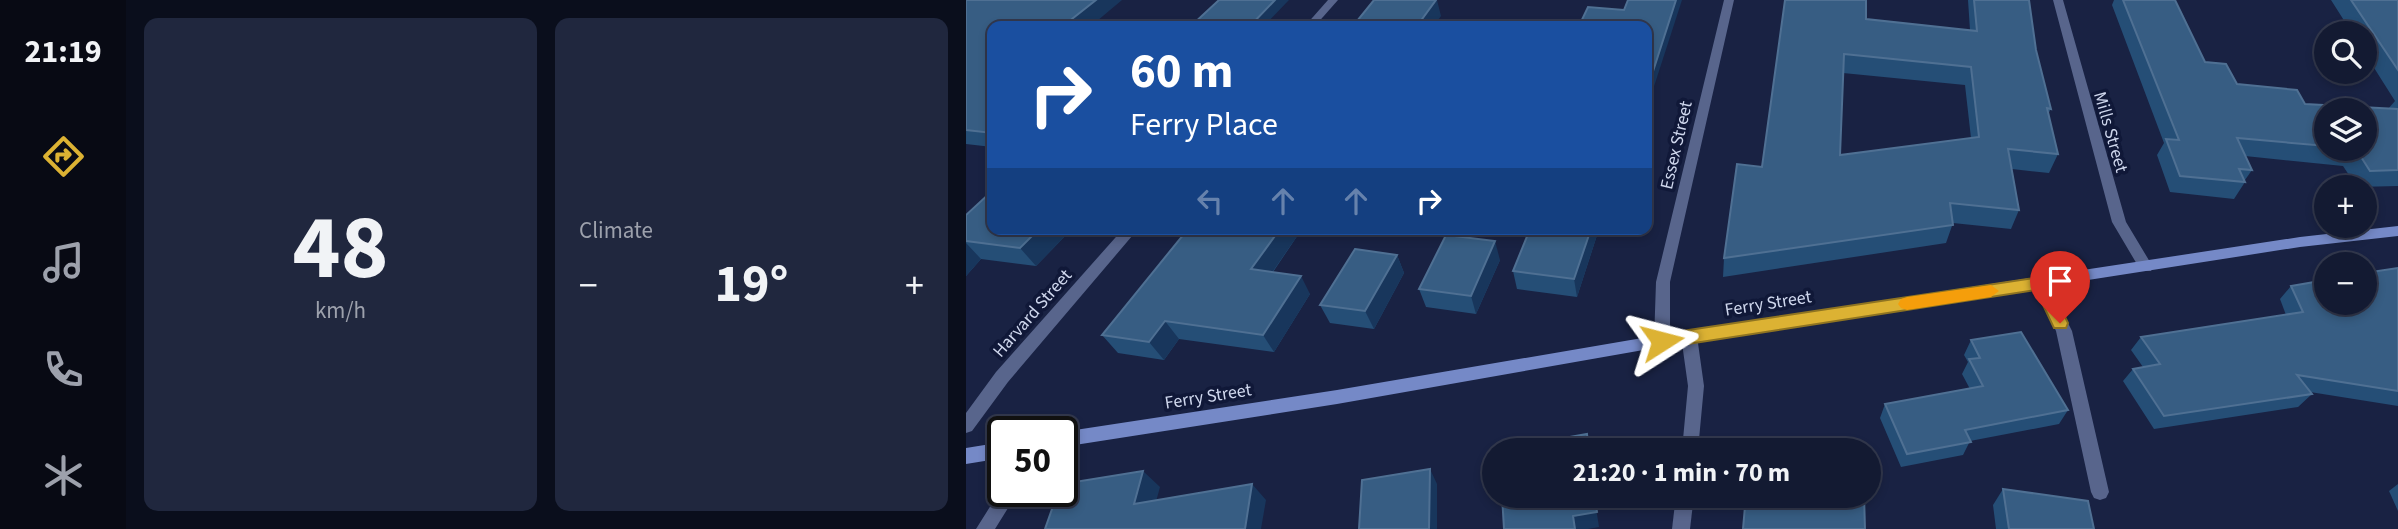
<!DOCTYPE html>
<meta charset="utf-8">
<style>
body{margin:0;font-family:"Source Sans 3",sans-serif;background:#20273e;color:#f1f3f6;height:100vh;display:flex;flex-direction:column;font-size:26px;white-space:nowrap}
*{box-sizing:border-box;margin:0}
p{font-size:23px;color:#9da1ac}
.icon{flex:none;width:38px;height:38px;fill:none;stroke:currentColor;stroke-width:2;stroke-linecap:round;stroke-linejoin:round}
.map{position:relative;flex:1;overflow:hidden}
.drawer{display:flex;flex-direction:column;gap:18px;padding:18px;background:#0a0e1c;width:840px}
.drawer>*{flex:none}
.banner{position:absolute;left:21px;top:21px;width:665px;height:214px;border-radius:14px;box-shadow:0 4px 10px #0003,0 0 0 2px #32384d;background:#1a4fa0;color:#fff;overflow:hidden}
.controls{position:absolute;left:1348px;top:21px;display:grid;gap:14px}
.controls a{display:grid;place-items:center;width:63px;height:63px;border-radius:50%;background:#131a32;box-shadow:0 4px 10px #0003,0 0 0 2px #32384d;font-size:35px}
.speed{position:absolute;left:21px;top:416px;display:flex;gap:14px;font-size:35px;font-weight:700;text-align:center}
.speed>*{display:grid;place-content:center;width:91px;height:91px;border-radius:50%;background:#131a32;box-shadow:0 4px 10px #0003,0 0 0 2px #32384d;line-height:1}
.speed .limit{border:4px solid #111;border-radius:10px;background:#fff;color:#111}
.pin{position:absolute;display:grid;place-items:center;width:60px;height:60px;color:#fff;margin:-72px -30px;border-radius:50% 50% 50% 0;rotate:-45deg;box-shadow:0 0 7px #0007}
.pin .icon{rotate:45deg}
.me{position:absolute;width:77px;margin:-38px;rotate:81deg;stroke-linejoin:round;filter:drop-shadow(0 0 5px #0008)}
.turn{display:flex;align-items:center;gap:24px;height:147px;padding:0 28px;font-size:32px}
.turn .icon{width:91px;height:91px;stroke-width:2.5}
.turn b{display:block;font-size:49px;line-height:60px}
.lanes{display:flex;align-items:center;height:66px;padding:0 28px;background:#0003;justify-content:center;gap:35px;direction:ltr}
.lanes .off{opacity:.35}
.big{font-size:52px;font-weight:700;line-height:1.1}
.drawer .widget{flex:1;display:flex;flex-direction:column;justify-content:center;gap:10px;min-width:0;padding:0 24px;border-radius:14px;background:#20273e}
.drawer .dial{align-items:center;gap:0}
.dial b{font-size:91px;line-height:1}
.heat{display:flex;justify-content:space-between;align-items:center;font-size:38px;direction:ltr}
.drawer .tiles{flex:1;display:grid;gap:18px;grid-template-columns:repeat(2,1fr)}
.trip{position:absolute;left:516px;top:438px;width:399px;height:70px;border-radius:35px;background:#131a32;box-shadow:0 4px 10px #0003,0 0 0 2px #32384d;font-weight:700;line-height:70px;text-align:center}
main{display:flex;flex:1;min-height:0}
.tab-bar{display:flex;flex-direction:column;width:126px;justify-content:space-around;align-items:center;background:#080a14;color:#9da1ac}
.tab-bar .icon{width:49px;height:49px}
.tab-bar .on{color:#dcb233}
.tab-bar b{font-size:32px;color:#f1f3f6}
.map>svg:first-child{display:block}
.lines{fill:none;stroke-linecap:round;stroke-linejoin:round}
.minor{fill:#58658c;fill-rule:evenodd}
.secondary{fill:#7589c7;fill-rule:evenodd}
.wall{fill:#254e76;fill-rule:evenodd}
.shaded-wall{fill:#18365c}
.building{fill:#375d83;stroke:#4f7093;stroke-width:2;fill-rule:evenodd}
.route{fill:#dcb233;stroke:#8f7421;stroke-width:2}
.slow{fill:#f59e0b}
.labels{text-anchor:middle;stroke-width:7;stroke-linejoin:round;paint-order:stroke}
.street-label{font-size:18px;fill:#cfd7ed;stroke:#101838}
</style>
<main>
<nav class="tab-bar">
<b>21:19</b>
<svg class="icon on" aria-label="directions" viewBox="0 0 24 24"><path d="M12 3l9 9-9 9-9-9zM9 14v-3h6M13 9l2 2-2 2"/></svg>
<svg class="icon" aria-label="music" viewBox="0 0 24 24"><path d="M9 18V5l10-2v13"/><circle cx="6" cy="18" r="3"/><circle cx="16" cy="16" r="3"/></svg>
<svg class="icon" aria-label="phone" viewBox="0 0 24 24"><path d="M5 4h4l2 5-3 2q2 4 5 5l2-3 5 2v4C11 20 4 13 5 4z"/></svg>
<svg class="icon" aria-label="climate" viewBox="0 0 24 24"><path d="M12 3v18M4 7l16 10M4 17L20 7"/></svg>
</nav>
<section class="drawer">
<div class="tiles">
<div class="widget dial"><b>48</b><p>km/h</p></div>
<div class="widget"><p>Climate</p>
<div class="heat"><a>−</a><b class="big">19°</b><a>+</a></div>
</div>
</div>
</section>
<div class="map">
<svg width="1432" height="529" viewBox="0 0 1432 529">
<rect width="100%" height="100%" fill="#192243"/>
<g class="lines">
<g class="minor">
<path d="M 362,0 L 372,0 L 349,26 L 339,26 Z"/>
<path d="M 758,0 L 768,0 L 704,282 L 704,341 L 701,345 L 696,347 L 691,345 L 688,341 L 690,282 Z"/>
<path d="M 1087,0 L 1097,0 L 1160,222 L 1187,267 L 1185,271 L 1175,271 L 1146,222 Z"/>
<path d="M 157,229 L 172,229 L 42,382 L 6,431 L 0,433 L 0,413 L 30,372 Z"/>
<path d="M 1075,278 L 1080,279 L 1106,331 L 1143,492 L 1140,498 L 1134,500 L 1128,498 L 1125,492 L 1090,331 L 1068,283 L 1070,279 Z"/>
<path d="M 723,330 L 728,332 L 731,336 L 738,386 L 732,450 L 716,450 L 722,386 L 715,336 L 718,332 Z"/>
<path d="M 37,486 L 37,492 L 52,492 L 29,529 L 10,529 Z"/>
<path d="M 710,495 L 728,495 L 724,529 L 706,529 Z"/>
</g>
<g class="secondary">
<path d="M 1432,226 L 1432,236 L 1334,247 L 723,342 L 371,404 L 96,447 L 96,432 L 371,390 L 723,330 L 1334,237 Z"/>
<path d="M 37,442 L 37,458 L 0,464 L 0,448 Z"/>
</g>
</g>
<g class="wall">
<path d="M 0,0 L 26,26 L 26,147 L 0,144 Z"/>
<path d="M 1002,0 L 1063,0 L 1070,50 L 1085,109 L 1082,114 L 1092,154 L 1083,173 L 1046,169 L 1053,210 L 1045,229 L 987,223 L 980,243 L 757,277 L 758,258 L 796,167 L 900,19 L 1004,30 ZM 877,73 L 999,85 L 1005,138 L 874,155 Z"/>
<path d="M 1148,0 L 1209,0 L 1239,62 L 1271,84 L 1339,104 L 1422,109 L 1429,101 L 1398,52 L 1398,33 L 1386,33 L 1365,0 L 1432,0 L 1432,186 L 1391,187 L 1377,166 L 1279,156 L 1286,170 L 1279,180 L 1279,182 L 1268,199 L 1204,192 L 1191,155 L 1198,143 L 1146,5 ZM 1360,110 L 1398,149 L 1360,149 Z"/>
<path d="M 0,215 L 106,229 L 70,266 L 15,259 L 0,276 Z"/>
<path d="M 222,229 L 336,229 L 307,272 L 344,294 L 308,352 L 213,339 L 198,360 L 152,353 L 136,335 Z"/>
<path d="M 564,229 L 633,229 L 611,297 L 551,289 L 547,271 Z"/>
<path d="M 431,255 L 438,273 L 408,329 L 364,323 L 354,305 Z"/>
<path d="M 534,260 L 510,314 L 460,307 L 453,289 Z"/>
<path d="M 1432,268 L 1432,406 L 1344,392 L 1346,394 L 1332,407 L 1188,429 L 1157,381 L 1167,369 L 1177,367 L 1165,350 L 1175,337 L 1320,315 L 1314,299 L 1325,286 Z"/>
<path d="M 1005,340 L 1102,410 L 1093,424 L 1004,441 L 997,455 L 935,467 L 914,418 L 919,404 L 1004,389 L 996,374 L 1002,362 L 998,355 Z"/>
<path d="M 1432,484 L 1432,511 L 1423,491 Z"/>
<path d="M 1037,489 L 1128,529 L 1030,529 L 1027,505 Z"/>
</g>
<g class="shaded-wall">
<path d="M 130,0 L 156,0 L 125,26 L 97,26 Z"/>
<path d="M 309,0 L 323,0 L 298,26 L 284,26 Z"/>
<path d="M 470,0 L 471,0 L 475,16 L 468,26 L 451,26 Z"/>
<path d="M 710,0 L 716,0 L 681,108 L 681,90 Z"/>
<path d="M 73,229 L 106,229 L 70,266 L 54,248 Z"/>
<path d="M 314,229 L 336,229 L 296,287 L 285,269 Z"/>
<path d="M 625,229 L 633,229 L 611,297 L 608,279 Z"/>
<path d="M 529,241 L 534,260 L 510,314 L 505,296 Z"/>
<path d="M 0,243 L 15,259 L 0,276 Z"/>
<path d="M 431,255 L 438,273 L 408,329 L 399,311 Z"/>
<path d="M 335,276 L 344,294 L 308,352 L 297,335 Z"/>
<path d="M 199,321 L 213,339 L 198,360 L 183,342 Z"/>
<path d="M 464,469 L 471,484 L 471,529 L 463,529 Z"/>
<path d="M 177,471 L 194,487 L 185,520 L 168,504 Z"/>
<path d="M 286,484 L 300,500 L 295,529 L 279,529 Z"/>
<path d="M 628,495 L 633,527 L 622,529 L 609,529 L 607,516 Z"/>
</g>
<g class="building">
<path d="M 0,0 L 130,0 L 97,26 L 26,26 L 26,133 L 0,130 Z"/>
<path d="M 253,0 L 309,0 L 284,26 L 225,26 Z"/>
<path d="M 408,0 L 470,0 L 451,26 L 387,26 Z"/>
<path d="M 662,0 L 710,0 L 681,90 L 681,26 L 613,26 L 622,7 L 658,10 Z"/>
<path d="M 819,0 L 900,0 L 900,19 L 1011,31 L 1008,0 L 1063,0 L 1070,50 L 1085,109 L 1081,108 L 1092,154 L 1042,149 L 1053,210 L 984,203 L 987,225 L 758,258 L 771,164 L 796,167 ZM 878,54 L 1005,67 L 1013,137 L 874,155 Z"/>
<path d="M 1157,0 L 1209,0 L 1239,62 L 1260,64 L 1271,84 L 1331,90 L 1339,104 L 1432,109 L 1432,170 L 1404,171 L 1390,149 L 1385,149 L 1398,149 L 1398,110 L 1360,110 L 1360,146 L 1271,138 L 1286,170 L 1273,169 L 1279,182 L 1214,176 L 1200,139 L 1213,140 Z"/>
<path d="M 1385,0 L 1432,0 L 1432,70 Z"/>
<path d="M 26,191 L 26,229 L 73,229 L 54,248 L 0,241 L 0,215 Z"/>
<path d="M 222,229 L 314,229 L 285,269 L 335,276 L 297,335 L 199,321 L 183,342 L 136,335 Z"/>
<path d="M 564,229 L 625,229 L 608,279 L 547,271 Z"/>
<path d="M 480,235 L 529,241 L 505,296 L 453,289 Z"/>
<path d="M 389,249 L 431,255 L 399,311 L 354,305 Z"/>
<path d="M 1432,268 L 1432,391 L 1331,375 L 1346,394 L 1198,416 L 1167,369 L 1194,364 L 1175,337 L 1337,312 L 1325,286 L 1360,280 L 1360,303 L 1398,303 L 1398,273 Z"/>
<path d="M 1055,332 L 1102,410 L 999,430 L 1005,442 L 941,454 L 919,404 L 1017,386 L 1003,359 L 1014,358 L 1005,340 Z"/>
<path d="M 621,434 L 623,450 L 565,450 L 564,444 Z"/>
<path d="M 785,445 L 824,450 L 785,450 Z"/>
<path d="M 464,469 L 463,529 L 393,529 L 396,480 Z"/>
<path d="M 177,471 L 168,504 L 286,484 L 279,529 L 79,529 L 92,492 L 96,492 L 96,484 Z"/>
<path d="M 1037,489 L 1122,501 L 1128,529 L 1043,529 Z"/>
<path d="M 536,495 L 628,495 L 631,512 L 607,516 L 609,529 L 538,529 Z"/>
<path d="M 780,495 L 898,495 L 899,529 L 777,529 Z"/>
</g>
<path class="route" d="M 1075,277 L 1081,279 L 1102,323 L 1100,328 L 1088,328 L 1070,290 L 696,348 L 690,346 L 687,341 L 690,336 L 696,334 Z"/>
<path class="slow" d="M 1025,285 L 1033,291 L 1025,297 L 941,310 L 935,308 L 932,304 L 935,299 L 941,297 Z"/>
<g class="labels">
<g class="street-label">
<text transform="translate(1145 132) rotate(74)" y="6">Mills Street</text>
<text transform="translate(710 145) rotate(-77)" y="6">Essex Street</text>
<text transform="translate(802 303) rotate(-9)" y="6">Ferry Street</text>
<text transform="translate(66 313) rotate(-49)" y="6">Harvard Street</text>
<text transform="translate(242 396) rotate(-9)" y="6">Ferry Street</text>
</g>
</g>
</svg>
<div class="controls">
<a><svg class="icon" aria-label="search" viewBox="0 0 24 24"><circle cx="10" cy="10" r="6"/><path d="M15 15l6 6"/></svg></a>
<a><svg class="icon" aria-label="layers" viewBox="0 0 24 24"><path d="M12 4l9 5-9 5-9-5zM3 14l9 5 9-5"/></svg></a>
<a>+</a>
<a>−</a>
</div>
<div class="speed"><div class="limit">50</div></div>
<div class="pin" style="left:1094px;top:323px;background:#d93025"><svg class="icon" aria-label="arrive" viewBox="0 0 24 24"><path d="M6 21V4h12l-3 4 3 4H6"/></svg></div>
<svg class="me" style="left:696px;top:341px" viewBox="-20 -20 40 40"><path d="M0-17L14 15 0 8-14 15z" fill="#dcb233" stroke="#fff" stroke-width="4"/></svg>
<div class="trip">21:20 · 1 min · 70 m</div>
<div class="banner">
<div class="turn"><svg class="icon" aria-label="right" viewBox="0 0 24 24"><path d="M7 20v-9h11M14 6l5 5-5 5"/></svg><div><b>60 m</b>Ferry Place</div></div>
<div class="lanes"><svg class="icon off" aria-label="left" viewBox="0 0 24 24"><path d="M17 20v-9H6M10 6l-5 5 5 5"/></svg><svg class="icon off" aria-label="ahead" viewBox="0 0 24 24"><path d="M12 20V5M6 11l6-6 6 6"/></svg><svg class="icon off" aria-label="ahead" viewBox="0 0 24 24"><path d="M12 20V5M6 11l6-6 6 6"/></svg><svg class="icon" aria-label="right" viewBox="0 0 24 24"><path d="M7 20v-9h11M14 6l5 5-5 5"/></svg></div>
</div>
</div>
</main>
